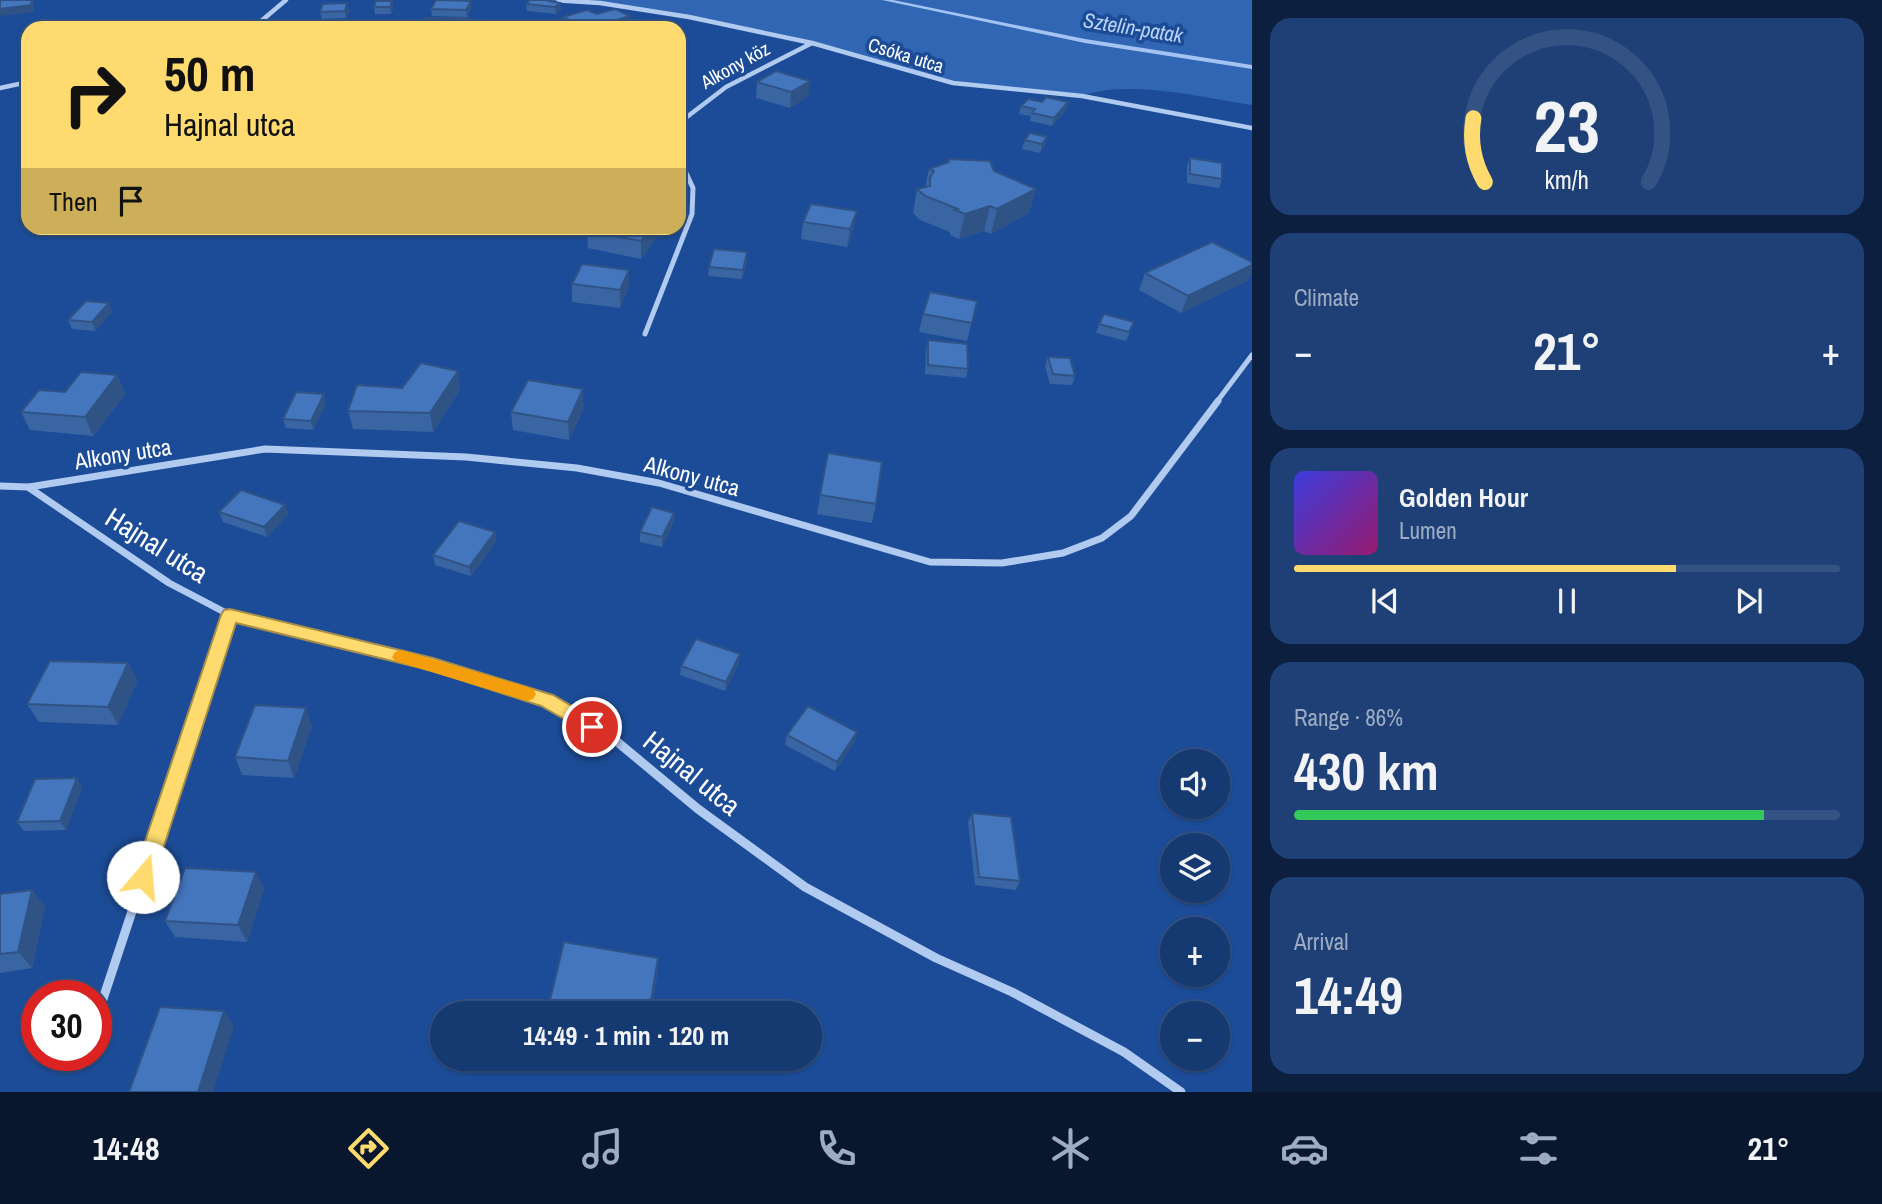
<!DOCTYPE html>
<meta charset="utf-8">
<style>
body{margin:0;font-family:"Archivo Narrow",sans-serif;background:#1e4076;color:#f1f3f6;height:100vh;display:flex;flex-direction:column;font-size:26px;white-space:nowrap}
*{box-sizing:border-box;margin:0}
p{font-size:23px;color:#9dacc3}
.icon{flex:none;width:38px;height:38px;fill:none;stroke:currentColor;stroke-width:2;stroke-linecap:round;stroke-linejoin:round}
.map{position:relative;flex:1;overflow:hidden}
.details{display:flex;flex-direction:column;gap:18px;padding:18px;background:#0c1f3e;width:630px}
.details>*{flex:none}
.guide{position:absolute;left:21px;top:21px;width:665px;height:214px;border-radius:21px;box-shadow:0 2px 5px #0004,0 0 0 2px #345384;background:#ffdb6f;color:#111;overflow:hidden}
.tools{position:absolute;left:1160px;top:749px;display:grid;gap:14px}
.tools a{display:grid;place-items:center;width:70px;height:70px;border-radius:50%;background:#153971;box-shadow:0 2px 5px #0004,0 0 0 2px #345384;font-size:35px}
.speed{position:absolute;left:21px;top:980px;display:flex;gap:14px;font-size:35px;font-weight:700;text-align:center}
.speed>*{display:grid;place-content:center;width:91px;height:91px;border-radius:50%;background:#153971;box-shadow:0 2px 5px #0004,0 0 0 2px #345384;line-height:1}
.speed .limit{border:10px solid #d22;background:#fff;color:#111}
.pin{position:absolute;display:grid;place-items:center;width:60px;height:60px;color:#fff;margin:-30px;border:4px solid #fff;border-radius:50%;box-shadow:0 2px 7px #0007}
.me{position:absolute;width:77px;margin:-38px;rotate:18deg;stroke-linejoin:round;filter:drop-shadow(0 0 5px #0008)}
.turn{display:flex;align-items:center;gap:24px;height:147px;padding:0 28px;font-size:32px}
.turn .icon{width:91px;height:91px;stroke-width:2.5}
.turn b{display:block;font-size:49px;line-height:60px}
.then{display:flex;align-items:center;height:66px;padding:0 28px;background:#0003;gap:14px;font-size:26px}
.big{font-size:52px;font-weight:800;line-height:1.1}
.details .widget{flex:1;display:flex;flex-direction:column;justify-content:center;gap:10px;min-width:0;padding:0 24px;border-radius:21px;background:#1e4076}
.details .dial{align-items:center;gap:0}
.dial svg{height:182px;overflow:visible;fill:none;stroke:#345384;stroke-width:7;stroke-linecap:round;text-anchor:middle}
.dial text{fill:#f1f3f6;stroke:none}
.song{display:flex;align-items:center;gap:21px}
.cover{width:84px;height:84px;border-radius:10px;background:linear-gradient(135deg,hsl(240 70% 55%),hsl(320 70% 35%))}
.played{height:7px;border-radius:4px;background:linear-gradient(90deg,#ffdb6f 70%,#345384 70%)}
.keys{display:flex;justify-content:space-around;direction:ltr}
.heat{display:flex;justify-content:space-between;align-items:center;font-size:38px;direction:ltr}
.charge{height:10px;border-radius:5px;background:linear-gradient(90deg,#34c759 86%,#345384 0)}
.trip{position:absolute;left:430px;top:1001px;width:392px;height:70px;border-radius:35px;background:#153971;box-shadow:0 2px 5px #0004,0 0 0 2px #345384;font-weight:800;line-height:70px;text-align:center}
.dock{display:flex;height:112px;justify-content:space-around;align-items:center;background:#08172d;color:#9dacc3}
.dock .icon{width:49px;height:49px}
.dock .selected{color:#ffdb6f}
.dock b{font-size:32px;color:#f1f3f6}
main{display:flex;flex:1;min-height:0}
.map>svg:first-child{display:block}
.green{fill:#3066b4}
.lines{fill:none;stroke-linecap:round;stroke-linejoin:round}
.stream{fill:#a3c4f2;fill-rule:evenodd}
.street-far3{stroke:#b0caf0;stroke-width:4.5}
.street-far2{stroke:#b0caf0;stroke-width:5}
.street-far1{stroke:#b0caf0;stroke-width:7}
.street{stroke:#b0caf0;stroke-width:9}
.wall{fill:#3a65a3}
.shaded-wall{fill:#305385}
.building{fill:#4476be;stroke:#305385;stroke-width:2}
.route{fill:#ffdb6f;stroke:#a68e48;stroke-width:2}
.slow{fill:#f59e0b}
.labels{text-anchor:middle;stroke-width:7;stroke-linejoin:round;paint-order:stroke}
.far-street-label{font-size:19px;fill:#fff;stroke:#1c4c97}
.far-water-label{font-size:21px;font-style:italic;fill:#bcd4f6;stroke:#1c4c97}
.street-label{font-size:23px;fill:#fff;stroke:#1c4c97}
.near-street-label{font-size:28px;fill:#fff;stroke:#1c4c97}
</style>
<main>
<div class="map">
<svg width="1252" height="1092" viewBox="0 0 1252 1092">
<rect width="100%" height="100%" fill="#1c4c97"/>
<path class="green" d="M 552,0 L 1252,0 L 1252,105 C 1202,98 1130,79 1082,96 L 953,83 L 880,60 L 689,17 L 600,3 Z"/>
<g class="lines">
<path class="stream" d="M 882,0 L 893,0 L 1085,39 L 1252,65 L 1252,69 L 1085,43 Z"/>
<g class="street-far3">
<path d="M 552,0 L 600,3 L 689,17 L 812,43 L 953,83 L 1082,96 L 1252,128"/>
<path d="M 241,28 L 260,22 L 286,0"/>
<path d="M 0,88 L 28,82"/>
<path d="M 679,123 L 726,87 L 812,43"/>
<path d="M 679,167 L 687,175"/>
</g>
<g class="street-far2">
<path d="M 645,334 L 692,214 L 693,188 L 686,173"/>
<path d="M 1216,403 L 1252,355"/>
</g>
<g class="street-far1">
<path d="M 0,486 L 28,487 L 169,583 L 230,615 L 434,665 L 549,701"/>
<path d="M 29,487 L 265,449 L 466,457 L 577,468 L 659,483 L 930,562 L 1002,563 L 1063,553 L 1102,538 L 1131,516 L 1218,401"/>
<path d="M 201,701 L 230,615"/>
</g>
<g class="street">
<path d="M 546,700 L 615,740 L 698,809 L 805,887 L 936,958 L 1012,992 L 1124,1052 L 1181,1092"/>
<path d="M 100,1008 L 202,700"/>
</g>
</g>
<g class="wall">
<path d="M 530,0 L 556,0 L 561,10 L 556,14 L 527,11 L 526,4 Z"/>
<path d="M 392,1 L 393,8 L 391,14 L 375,14 L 374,7 Z"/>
<path d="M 471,8 L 467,17 L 432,16 L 431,9 Z"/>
<path d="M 349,11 L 346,18 L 322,19 L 320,12 Z"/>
<path d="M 563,17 L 630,28 L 563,28 Z"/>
<path d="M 469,18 L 469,28 L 423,28 L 422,25 Z"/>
<path d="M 757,82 L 808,96 L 790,108 L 756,98 Z"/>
<path d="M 1042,102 L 1068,102 L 1066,110 L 1052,126 L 1030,121 L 1031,116 L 1019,114 L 1021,106 Z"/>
<path d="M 1047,137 L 1045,145 L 1040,153 L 1022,149 L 1025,140 Z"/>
<path d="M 1190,158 L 1222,179 L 1219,188 L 1187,183 L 1187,166 Z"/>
<path d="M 948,159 L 994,171 L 1036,189 L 1029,213 L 991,234 L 984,231 L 959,239 L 950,235 L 950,232 L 920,220 L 913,213 L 917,189 L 925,187 L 929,169 L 948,163 Z"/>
<path d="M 803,222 L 854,228 L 847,247 L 801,239 Z"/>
<path d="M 590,228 L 657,228 L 657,237 L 641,259 L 588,248 L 587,231 Z"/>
<path d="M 747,252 L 747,261 L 742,279 L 708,276 L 709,267 Z"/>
<path d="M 1252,262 L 1252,271 L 1247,281 L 1181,313 L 1139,290 L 1145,273 Z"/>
<path d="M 629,270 L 629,287 L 620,308 L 572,302 L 572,284 Z"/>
<path d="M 977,301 L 967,341 L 919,332 L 923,314 Z"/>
<path d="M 112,312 L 95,331 L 72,329 L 68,320 Z"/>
<path d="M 1134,322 L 1126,341 L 1096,333 L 1099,324 Z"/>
<path d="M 928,340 L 968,369 L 966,378 L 925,374 L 926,349 Z"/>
<path d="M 1048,357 L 1075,376 L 1072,385 L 1050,384 L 1045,366 Z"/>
<path d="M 117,375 L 125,394 L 93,436 L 30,430 L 21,412 Z"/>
<path d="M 402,388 L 460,390 L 433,432 L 353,429 L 348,411 Z"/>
<path d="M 326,403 L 313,430 L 286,428 L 283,419 Z"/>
<path d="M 584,408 L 569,440 L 513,430 L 511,412 Z"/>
<path d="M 828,453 L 876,504 L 872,523 L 817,514 Z"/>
<path d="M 285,505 L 288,514 L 267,537 L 223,522 L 219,512 Z"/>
<path d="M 674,522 L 662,547 L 640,542 L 640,532 Z"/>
<path d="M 495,532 L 496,541 L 471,576 L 435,565 L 433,555 Z"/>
<path d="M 128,663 L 137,681 L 118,725 L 39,722 L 27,704 Z"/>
<path d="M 739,663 L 725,691 L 680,675 L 681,666 Z"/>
<path d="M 312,726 L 294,778 L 242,775 L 235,757 Z"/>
<path d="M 787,735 L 855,741 L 835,771 L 785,745 Z"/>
<path d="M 82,787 L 66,830 L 24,831 L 17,822 Z"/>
<path d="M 972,813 L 1020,881 L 1016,890 L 975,885 L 968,822 Z"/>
<path d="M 264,889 L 247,942 L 175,937 L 165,921 Z"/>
<path d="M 32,890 L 45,906 L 32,968 L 0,973 L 0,894 Z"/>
<path d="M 658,958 L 657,974 L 651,1013 L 552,1013 L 550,1000 Z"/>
</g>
<g class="shaded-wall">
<path d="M 32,0 L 34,0 L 34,12 L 0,16 L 0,9 Z"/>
<path d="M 392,1 L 393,8 L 391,14 L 390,7 Z"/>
<path d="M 471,1 L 471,8 L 467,17 L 466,10 Z"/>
<path d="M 347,3 L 349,11 L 346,18 L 345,11 Z"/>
<path d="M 560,3 L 561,10 L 556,14 L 555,7 Z"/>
<path d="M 630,16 L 630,28 L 590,28 Z"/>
<path d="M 810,81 L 808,96 L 790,108 L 791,92 Z"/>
<path d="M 1068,102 L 1066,110 L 1052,126 L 1054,118 Z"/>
<path d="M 1047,137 L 1045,145 L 1040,153 L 1042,144 Z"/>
<path d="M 1036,189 L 1029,213 L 991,234 L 997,209 Z"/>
<path d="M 990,206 L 984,231 L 959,239 L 965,214 Z"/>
<path d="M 857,211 L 854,228 L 847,247 L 850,229 Z"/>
<path d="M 652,228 L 657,228 L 657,237 L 641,259 L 641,241 Z"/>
<path d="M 747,252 L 747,261 L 742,279 L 743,270 Z"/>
<path d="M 1252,265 L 1252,271 L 1247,281 L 1181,313 L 1188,296 Z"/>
<path d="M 629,270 L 629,287 L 620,308 L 620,290 Z"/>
<path d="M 109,303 L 112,312 L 95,331 L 92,322 Z"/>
<path d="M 458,371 L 460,390 L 433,432 L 430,413 Z"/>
<path d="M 117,375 L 125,394 L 93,436 L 85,417 Z"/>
<path d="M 583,389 L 584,408 L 569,440 L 568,422 Z"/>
<path d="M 324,394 L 326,403 L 313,430 L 311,421 Z"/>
<path d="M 285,505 L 288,514 L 267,537 L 264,527 Z"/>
<path d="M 674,513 L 674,522 L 662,547 L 662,537 Z"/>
<path d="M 495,532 L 496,541 L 471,576 L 469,567 Z"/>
<path d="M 740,654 L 739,663 L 725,691 L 726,682 Z"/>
<path d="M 128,663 L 137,681 L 118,725 L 108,707 Z"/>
<path d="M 306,708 L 312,726 L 294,778 L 288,761 Z"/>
<path d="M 857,732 L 855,741 L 835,771 L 837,762 Z"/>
<path d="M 77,778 L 82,787 L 66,830 L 60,821 Z"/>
<path d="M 256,872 L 264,889 L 247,942 L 238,925 Z"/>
<path d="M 32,890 L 45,906 L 32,968 L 18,952 Z"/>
<path d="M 658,958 L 657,974 L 651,1013 L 649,1013 Z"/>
<path d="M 224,1011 L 234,1026 L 213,1092 L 198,1092 Z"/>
</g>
<g class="building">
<path d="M 0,0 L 32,0 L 31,5 L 0,9 Z"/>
<path d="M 436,0 L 471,1 L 466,10 L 431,9 Z"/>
<path d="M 530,0 L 552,0 L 550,1 L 560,3 L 555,7 L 526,4 Z"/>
<path d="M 376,1 L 392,1 L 390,7 L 374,7 Z"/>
<path d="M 347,3 L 345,11 L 320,12 L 323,4 Z"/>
<path d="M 615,9 L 630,16 L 590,28 L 572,28 L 564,24 L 572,21 L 563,17 L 587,10 L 597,14 Z"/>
<path d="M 424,18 L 469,18 L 468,25 L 422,25 Z"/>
<path d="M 776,71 L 810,81 L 791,92 L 757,82 Z"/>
<path d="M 1046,97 L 1068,102 L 1054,118 L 1032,113 L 1035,109 L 1021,106 L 1028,99 L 1042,102 Z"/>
<path d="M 1030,133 L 1047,137 L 1042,144 L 1025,140 Z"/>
<path d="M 1190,158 L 1222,163 L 1222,179 L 1190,174 Z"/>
<path d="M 948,159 L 990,161 L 994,171 L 1036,189 L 997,209 L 990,206 L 965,214 L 955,210 L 958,209 L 925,196 L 917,189 L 930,186 L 930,178 L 934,171 L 929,169 L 949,162 Z"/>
<path d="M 811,204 L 857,211 L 850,229 L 803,222 Z"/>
<path d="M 590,228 L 652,228 L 641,241 L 587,231 Z"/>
<path d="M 1212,242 L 1252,262 L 1252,265 L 1188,296 L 1145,273 Z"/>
<path d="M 714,249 L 747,252 L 743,270 L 709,267 Z"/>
<path d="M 582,264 L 629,270 L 620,290 L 572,284 Z"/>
<path d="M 930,292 L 977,301 L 972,323 L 923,314 Z"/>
<path d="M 86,301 L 109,303 L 92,322 L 68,320 Z"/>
<path d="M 1104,314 L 1134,322 L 1129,332 L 1099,324 Z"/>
<path d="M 928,340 L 967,344 L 968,369 L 928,365 Z"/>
<path d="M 1048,357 L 1070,358 L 1075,376 L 1053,374 Z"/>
<path d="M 421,363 L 458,371 L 430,413 L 348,411 L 357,385 L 402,388 Z"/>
<path d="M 81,372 L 117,375 L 85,417 L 21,412 L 39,390 L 65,392 Z"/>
<path d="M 528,380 L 583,389 L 568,422 L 511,412 Z"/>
<path d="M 296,392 L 324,394 L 311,421 L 283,419 Z"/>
<path d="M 828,453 L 882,462 L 876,504 L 820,495 Z"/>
<path d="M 241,490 L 285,505 L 264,527 L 219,512 Z"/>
<path d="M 652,507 L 674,513 L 662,537 L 640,532 Z"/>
<path d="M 459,521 L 495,532 L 469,567 L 433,555 Z"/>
<path d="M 696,639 L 740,654 L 726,682 L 681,666 Z"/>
<path d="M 50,661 L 128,663 L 108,707 L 27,704 Z"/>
<path d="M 255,705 L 306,708 L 288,761 L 235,757 Z"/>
<path d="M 808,706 L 857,732 L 837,762 L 787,735 Z"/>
<path d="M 77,778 L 60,821 L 17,822 L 35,779 Z"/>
<path d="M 972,813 L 1011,817 L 1020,881 L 979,877 Z"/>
<path d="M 185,868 L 256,872 L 238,925 L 165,921 Z"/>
<path d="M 32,890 L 18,952 L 0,954 L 0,894 Z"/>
<path d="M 564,942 L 658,958 L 649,1013 L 625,1013 L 550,1000 Z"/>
<path d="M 160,1007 L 224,1011 L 198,1092 L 129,1092 Z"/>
</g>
<path class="route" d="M 230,609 L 433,658 L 553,695 L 599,722 L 601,727 L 599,733 L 592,735 L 541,706 L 433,671 L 236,623 L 154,877 L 151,884 L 143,887 L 136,884 L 133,877 L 221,615 L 224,610 Z"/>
<path class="slow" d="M 401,650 L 527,687 L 533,689 L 536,694 L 533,699 L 527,701 L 395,661 L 392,657 L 395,652 Z"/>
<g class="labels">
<g class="far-street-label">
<text transform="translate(906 55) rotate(17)" y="7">Csóka utca</text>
<text transform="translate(735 65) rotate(-29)" y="7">Alkony köz</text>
</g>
<g class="far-water-label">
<text transform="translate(1133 28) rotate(9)" y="7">Sztelin-patak</text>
</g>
<g class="street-label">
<text transform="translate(123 454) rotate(-9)" y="8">Alkony utca</text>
<text transform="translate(692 476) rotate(15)" y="8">Alkony utca</text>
</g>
<g class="near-street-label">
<text transform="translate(157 545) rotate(32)" y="10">Hajnal utca</text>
<text transform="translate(692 773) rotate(39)" y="10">Hajnal utca</text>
</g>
</g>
</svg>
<div class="tools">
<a><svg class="icon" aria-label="sound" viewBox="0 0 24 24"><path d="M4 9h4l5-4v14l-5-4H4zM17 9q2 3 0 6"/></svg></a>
<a><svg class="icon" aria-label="layers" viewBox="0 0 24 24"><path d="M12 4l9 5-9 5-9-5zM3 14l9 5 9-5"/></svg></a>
<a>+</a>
<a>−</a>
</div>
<div class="speed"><div class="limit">30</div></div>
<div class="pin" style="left:592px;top:727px;background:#d93025"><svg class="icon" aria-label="arrive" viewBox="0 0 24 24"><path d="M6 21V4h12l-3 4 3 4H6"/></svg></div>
<svg class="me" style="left:143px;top:877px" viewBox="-20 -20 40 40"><circle r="19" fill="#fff"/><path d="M0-13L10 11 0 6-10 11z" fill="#ffdb6f"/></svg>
<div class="trip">14:49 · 1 min · 120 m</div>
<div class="guide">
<div class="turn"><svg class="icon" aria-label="right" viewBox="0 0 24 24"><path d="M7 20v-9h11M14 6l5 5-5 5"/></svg><div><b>50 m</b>Hajnal utca</div></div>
<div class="then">Then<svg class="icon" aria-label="arrive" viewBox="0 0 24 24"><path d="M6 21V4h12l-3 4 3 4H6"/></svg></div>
</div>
</div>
<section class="details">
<div class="widget dial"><svg viewBox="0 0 100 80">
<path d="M14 69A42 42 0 1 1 86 69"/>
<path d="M14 69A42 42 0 0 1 9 41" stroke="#ffdb6f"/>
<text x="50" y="56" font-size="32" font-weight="700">23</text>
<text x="50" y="72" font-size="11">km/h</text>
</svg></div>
<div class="widget"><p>Climate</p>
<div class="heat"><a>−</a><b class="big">21°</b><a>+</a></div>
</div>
<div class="widget">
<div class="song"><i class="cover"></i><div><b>Golden Hour</b><p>Lumen</p></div></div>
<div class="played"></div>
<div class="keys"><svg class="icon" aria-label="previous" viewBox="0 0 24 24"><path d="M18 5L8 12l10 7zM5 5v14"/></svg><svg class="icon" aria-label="pause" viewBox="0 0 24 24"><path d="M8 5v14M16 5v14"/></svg><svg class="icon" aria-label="next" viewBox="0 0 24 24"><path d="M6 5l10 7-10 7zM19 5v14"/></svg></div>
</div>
<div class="widget"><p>Range · 86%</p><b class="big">430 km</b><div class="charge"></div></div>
<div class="widget"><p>Arrival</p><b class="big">14:49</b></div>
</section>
</main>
<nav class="dock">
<b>14:48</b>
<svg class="icon selected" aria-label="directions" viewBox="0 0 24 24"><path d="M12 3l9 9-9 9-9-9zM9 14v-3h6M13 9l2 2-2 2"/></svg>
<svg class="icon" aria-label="music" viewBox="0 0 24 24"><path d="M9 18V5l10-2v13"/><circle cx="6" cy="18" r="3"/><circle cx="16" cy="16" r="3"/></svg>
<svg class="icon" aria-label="phone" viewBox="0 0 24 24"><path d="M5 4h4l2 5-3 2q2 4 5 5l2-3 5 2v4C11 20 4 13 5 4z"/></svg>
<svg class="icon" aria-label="climate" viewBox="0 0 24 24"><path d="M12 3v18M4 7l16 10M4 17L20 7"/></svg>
<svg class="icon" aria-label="car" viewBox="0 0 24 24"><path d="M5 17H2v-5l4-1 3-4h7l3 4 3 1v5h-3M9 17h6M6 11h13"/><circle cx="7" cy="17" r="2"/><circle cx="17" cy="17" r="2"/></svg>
<svg class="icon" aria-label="filters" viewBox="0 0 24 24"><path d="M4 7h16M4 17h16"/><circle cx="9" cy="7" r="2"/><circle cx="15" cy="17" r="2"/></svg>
<b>21°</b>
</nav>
